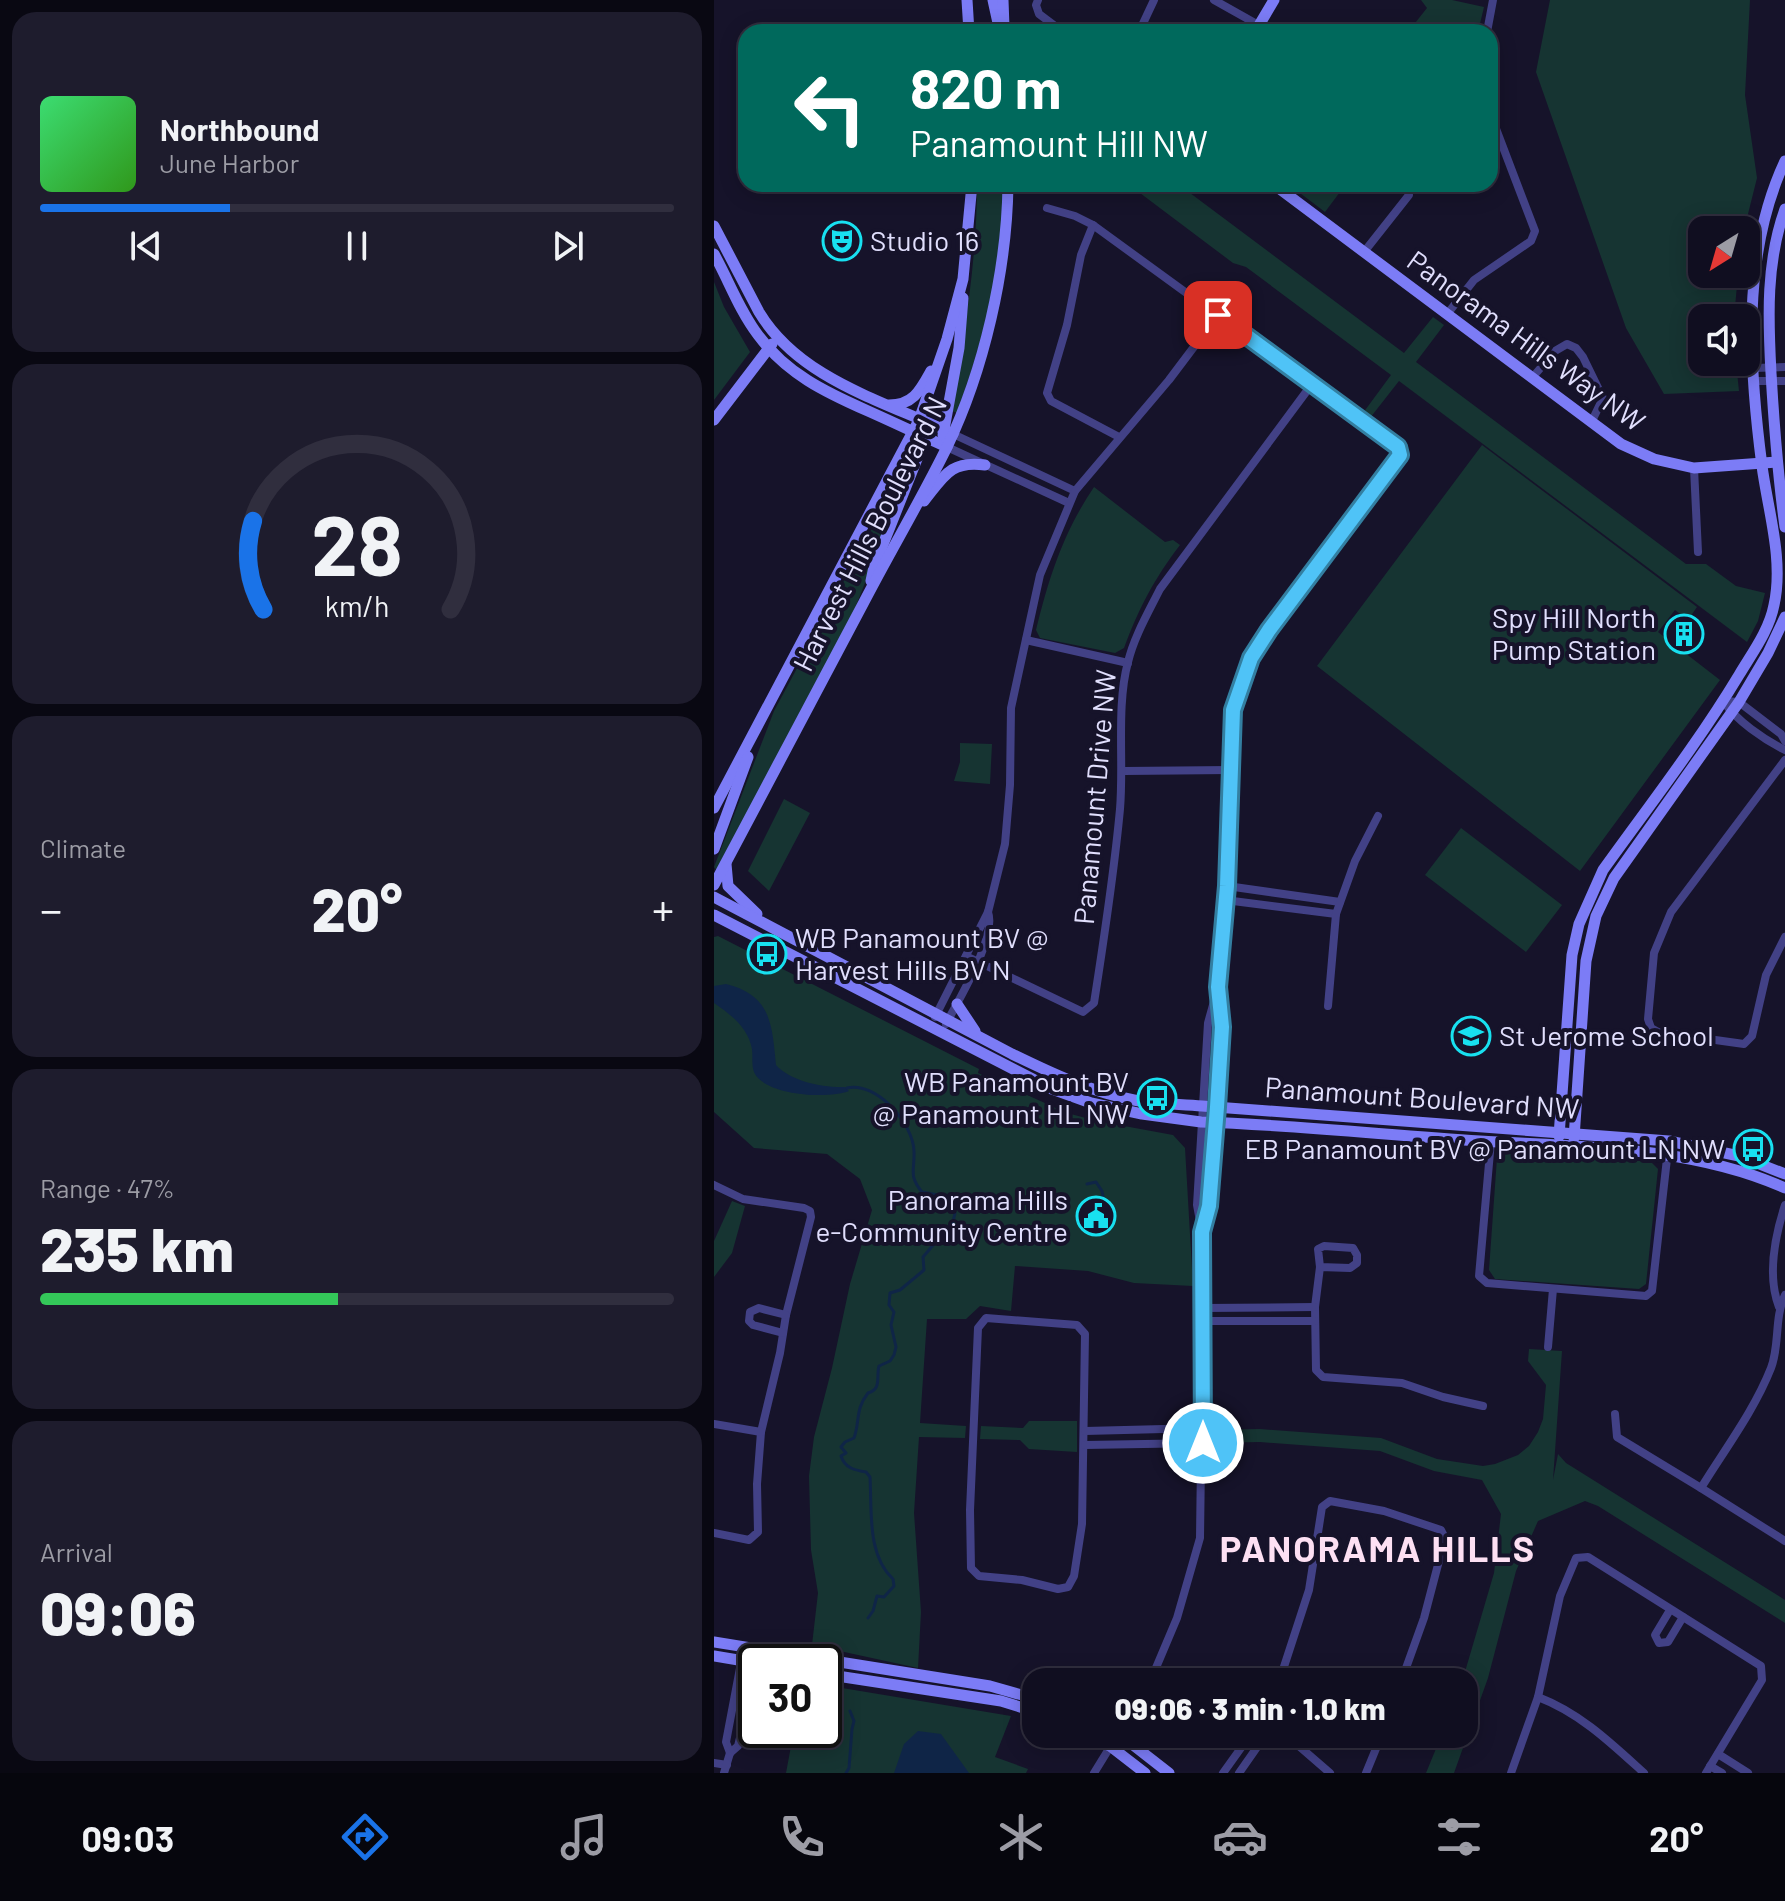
<!DOCTYPE html>
<meta charset="utf-8">
<style>
body{margin:0;font-family:Barlow,sans-serif;background:#1e1c2d;color:#f1f3f6;height:100vh;display:flex;flex-direction:column;font-size:30px;white-space:nowrap}
*{box-sizing:border-box;margin:0}
p{font-size:26px;color:#9c9ca5}
.icon{flex:none;width:44px;height:44px;fill:none;stroke:currentColor;stroke-width:2;stroke-linecap:round;stroke-linejoin:round}
.map{position:relative;flex:1;overflow:hidden}
.panel{display:flex;flex-direction:column;gap:12px;padding:12px;background:#090812;width:714px}
.panel>*{flex:none}
.guide{position:absolute;left:24px;top:24px;width:760px;height:168px;border-radius:24px;box-shadow:0 4px 20px #0003,0 0 0 2px #302e3e;background:#00695c;color:#fff;overflow:hidden}
.needle{width:52px;rotate:217deg}
.buttons{position:absolute;left:974px;top:216px;display:grid;gap:16px}
.buttons a{display:grid;place-items:center;width:72px;height:72px;border-radius:16px;background:#100e20;box-shadow:0 4px 20px #0003,0 0 0 2px #302e3e;font-size:40px}
.speed{position:absolute;left:24px;top:1644px;display:flex;gap:16px;font-size:40px;font-weight:700;text-align:center}
.speed>*{display:grid;place-content:center;width:104px;height:104px;border-radius:50%;background:#100e20;box-shadow:0 4px 20px #0003,0 0 0 2px #302e3e;line-height:1}
.speed .limit{border:4px solid #111;border-radius:12px;background:#fff;color:#111}
.pin{position:absolute;display:grid;place-items:center;width:68px;height:68px;color:#fff;margin:-34px;border-radius:16px;box-shadow:0 4px 12px #0006}
.me{position:absolute;width:88px;margin:-44px;rotate:0deg;stroke-linejoin:round;filter:drop-shadow(0 0 6px #0008)}
.turn{display:flex;align-items:center;gap:28px;height:168px;padding:0 40px;font-size:36px}
.turn .icon{width:104px;height:104px;stroke-width:2.5}
.turn b{display:block;font-size:56px;line-height:68px}
.big{font-size:60px;font-weight:800;line-height:1.1}
.panel .tile{flex:1;display:flex;flex-direction:column;justify-content:center;gap:12px;min-width:0;padding:0 28px;border-radius:24px;background:#1e1c2d}
.panel .dial{align-items:center;gap:0}
.dial svg{height:208px;overflow:visible;fill:none;stroke:#302e3e;stroke-width:7;stroke-linecap:round;text-anchor:middle}
.dial text{fill:#f1f3f6;stroke:none}
.song{display:flex;align-items:center;gap:24px}
.cover{width:96px;height:96px;border-radius:12px;background:linear-gradient(135deg,hsl(140 70% 55%),hsl(110 70% 35%))}
.played{height:8px;border-radius:4px;background:linear-gradient(90deg,#1a73e8 30%,#302e3e 30%)}
.keys{display:flex;justify-content:space-around;direction:ltr}
.heat{display:flex;justify-content:space-between;align-items:center;font-size:44px;direction:ltr}
.charge{height:12px;border-radius:6px;background:linear-gradient(90deg,#34c759 47%,#302e3e 0)}
.trip{position:absolute;left:308px;top:1668px;width:456px;height:80px;border-radius:24px;background:#100e20;box-shadow:0 4px 20px #0003,0 0 0 2px #302e3e;font-weight:800;line-height:80px;text-align:center}
.tabs{display:flex;height:128px;justify-content:space-around;align-items:center;background:#06060d;color:#9c9ca5}
.tabs .icon{width:56px;height:56px}
.tabs .selected{color:#1a73e8}
.tabs b{font-size:36px;color:#f1f3f6}
main{display:flex;flex:1;min-height:0}
.map>svg:first-child{display:block}
.green{fill:#163432}
.water{fill:#0f2547}
.lines{fill:none;stroke-linecap:round;stroke-linejoin:round}
.stream{stroke:#0f2547;stroke-width:3}
.street{stroke:#424186;stroke-width:8}
.secondary{stroke:#7c7cf6;stroke-width:11}
.route-casing{stroke:#337fa1;stroke-width:20}
.route{stroke:#4fc3f7;stroke-width:14}
.labels{text-anchor:middle;stroke-width:8;stroke-linejoin:round;paint-order:stroke}
.poi-label{font-size:28px;fill:#e1dffd;stroke:#16132a;text-anchor:end}
.street-label{font-size:28px;fill:#e1dffd;stroke:#16132a}
.district-label{font-size:36px;font-weight:bold;letter-spacing:2px;fill:#fde0f3;stroke:#16132a}
</style>
<main>
<section class="panel">
<div class="tile">
<div class="song"><i class="cover"></i><div><b>Northbound</b><p>June Harbor</p></div></div>
<div class="played"></div>
<div class="keys"><svg class="icon" aria-label="previous" viewBox="0 0 24 24"><path d="M18 5L8 12l10 7zM5 5v14"/></svg><svg class="icon" aria-label="pause" viewBox="0 0 24 24"><path d="M8 5v14M16 5v14"/></svg><svg class="icon" aria-label="next" viewBox="0 0 24 24"><path d="M6 5l10 7-10 7zM19 5v14"/></svg></div>
</div>
<div class="tile dial"><svg viewBox="0 0 100 80">
<path d="M14 69A42 42 0 1 1 86 69"/>
<path d="M14 69A42 42 0 0 1 10 35" stroke="#1a73e8"/>
<text x="50" y="56" font-size="32" font-weight="700">28</text>
<text x="50" y="72" font-size="11">km/h</text>
</svg></div>
<div class="tile"><p>Climate</p>
<div class="heat"><a>−</a><b class="big">20°</b><a>+</a></div>
</div>
<div class="tile"><p>Range · 47%</p><b class="big">235 km</b><div class="charge"></div></div>
<div class="tile"><p>Arrival</p><b class="big">09:06</b></div>
</section>
<div class="map">
<svg width="1071" height="1773" viewBox="0 0 1071 1773">
<rect width="100%" height="100%" fill="#16132a"/>
<g class="green">
<path d="M 707,0 L 738,0 L 770,7 L 764,32 L 694,32 L 713,8 Z"/>
<path d="M 836,0 L 1036,0 L 1031,95 L 1043,178 L 1030,230 L 988,230 L 988,274 L 1024,274 L 1020,318 L 988,318 L 988,362 L 1022,362 L 1025,391 L 950,394 L 912,328 L 822,72 Z"/>
<path d="M 263,184 L 290,184 C 291,262 269,340 243,413 L 238,411 C 250,335 263,261 263,184 Z"/>
<path d="M 414,184 L 464,184 L 690,353 L 719,317 L 730,325 L 702,362 L 972,564 L 992,564 L 1022,586 L 1051,593 L 1044,621 L 1033,642 L 685,381 L 656,418 L 649,413 L 677,375 L 532,267 L 519,263 Z"/>
<path d="M 580,184 L 632,184 L 611,212 L 578,187 Z"/>
<path d="M 0,282 L 10,307 L 36,352 L 0,400 Z"/>
<path d="M 768,445 L 983,607 L 974,620 L 961,610 L 944,632 L 1006,680 L 866,871 L 603,666 Z"/>
<path d="M 197,456 L 200,458 L 138,616 L 3,871 L 0,867 L 60,711 Z"/>
<path d="M 380,487 L 451,542 L 459,540 L 466,545 C 440,579 425,608 410,648 L 401,653 L 326,638 L 322,630 C 335,577 349,533 380,487 Z"/>
<path d="M 246,743 L 278,744 L 276,784 L 240,781 L 246,762 Z"/>
<path d="M 70,799 L 96,813 L 55,891 L 34,871 Z"/>
<path d="M 747,828 L 848,905 L 812,952 L 711,875 Z"/>
<path d="M 4,936 L 265,1069 L 264,1073 L 353,1113 L 383,1121 L 459,1135 L 471,1148 L 479,1286 L 420,1283 L 374,1271 L 301,1266 L 297,1311 L 266,1306 L 252,1319 L 213,1319 L 206,1423 L 252,1426 L 251,1438 L 205,1437 L 200,1513 L 207,1612 L 204,1668 L 98,1645 L 104,1593 L 97,1550 L 95,1476 L 100,1437 L 118,1368 L 136,1284 L 158,1210 L 146,1179 L 113,1154 L 40,1148 L 0,1112 L 0,937 Z"/>
<path d="M 791,1150 L 937,1162 L 944,1169 L 932,1284 L 925,1289 L 781,1279 L 775,1270 L 783,1158 Z"/>
<path d="M 18,1201 L 31,1206 L 18,1253 L 0,1277 L 0,1241 Z"/>
<path d="M 815,1349 L 848,1351 L 839,1480 L 844,1454 L 852,1463 L 1071,1600 L 1071,1623 L 884,1506 L 871,1501 L 824,1521 L 802,1571 L 774,1678 L 740,1773 L 712,1773 L 728,1734 L 750,1734 L 750,1682 L 748,1682 L 780,1573 L 787,1514 L 768,1480 L 720,1471 L 666,1451 L 546,1442 L 497,1443 L 497,1430 L 546,1429 L 667,1438 L 723,1459 L 769,1466 L 781,1464 L 804,1455 L 815,1446 L 824,1432 L 829,1419 L 832,1385 L 814,1361 Z"/>
<path d="M 315,1421 L 363,1421 L 363,1452 L 315,1449 L 306,1440 L 266,1439 L 267,1426 L 309,1428 Z"/>
<path d="M 110,1685 L 297,1716 L 281,1757 L 314,1769 L 312,1773 L 72,1773 L 80,1730 L 110,1730 Z"/>
</g>
<g class="water">
<path d="M 12,984 C 57,995 58,1024 62,1065 C 76,1081 109,1088 131,1087 L 135,1091 C 114,1099 54,1096 41,1074 C 37,1067 39,1057 38,1049 C 34,1027 16,1014 0,1003 L 0,986 Z"/>
<path d="M 204,1731 L 227,1734 L 255,1773 L 180,1773 L 190,1744 Z"/>
</g>
<g class="lines">
<g class="stream">
<path d="M 133,1088 C 162,1081 199,1123 200,1151 C 201,1170 194,1175 208,1192 L 224,1195 L 230,1205 L 241,1213 L 239,1222 L 209,1257 L 210,1270 L 186,1290 L 176,1293 L 175,1305 L 180,1312 L 177,1325 L 182,1347 L 180,1355 L 176,1361 L 165,1366 C 162,1377 168,1389 154,1393 C 141,1409 146,1422 140,1438 L 131,1442 L 127,1447 L 132,1453 L 127,1456 C 131,1468 140,1470 152,1472 L 156,1477 C 158,1512 153,1555 179,1579 L 180,1586 L 170,1597 L 163,1596 L 159,1611 L 154,1618"/>
<path d="M 373,1184 L 382,1182 L 388,1191 L 390,1201"/>
<path d="M 132,1773 L 135,1768 L 138,1729 L 140,1721 L 136,1711"/>
</g>
<g class="street">
<path d="M 324,0 L 322,5 L 325,14 L 349,32"/>
<path d="M 500,0 L 557,32"/>
<path d="M 425,32 L 440,0"/>
<path d="M 773,32 L 779,0"/>
<path d="M 333,208 L 361,216 L 379,225 L 684,447 L 686,455 L 555,630 L 537,658 L 519,710 L 513,886 L 504,987 L 494,1023 L 483,1205 L 488,1232 L 489,1308 L 486,1538 L 463,1618 L 436,1682"/>
<path d="M 379,225 L 367,255 L 353,325 L 333,393 L 337,401 L 405,437"/>
<path d="M 650,252 L 695,195 L 691,184"/>
<path d="M 734,313 L 760,280 L 817,241 L 821,231 L 776,113"/>
<path d="M 1040,368 L 1071,367"/>
<path d="M 818,378 L 841,351 L 853,344 L 862,348 L 869,357 L 889,398 L 877,423"/>
<path d="M 1041,381 L 1071,381"/>
<path d="M 239,434 L 361,491"/>
<path d="M 233,447 L 355,503"/>
<path d="M 980,468 L 984,552"/>
<path d="M 312,640 L 414,663"/>
<path d="M 1009,701 C 1023,721 1049,739 1071,750"/>
<path d="M 1009,701 L 1025,702 L 1067,734 L 1071,741"/>
<path d="M 1071,760 L 957,912 L 940,953 L 934,1019 L 937,1028 L 944,1032 L 1030,1044 L 1038,1036 L 1052,975 L 1071,937"/>
<path d="M 410,771 L 516,770"/>
<path d="M 513,886 L 626,902"/>
<path d="M 511,900 L 622,914"/>
<path d="M 252,956 L 369,1012 L 380,1003 C 390,939 400,874 406,809 C 410,762 402,706 414,662 C 420,637 434,613 446,589 L 598,384"/>
<path d="M 614,1006 L 622,914 L 641,861 L 664,816"/>
<path d="M 221,1017 L 274,912 L 291,844 L 296,785 L 297,708 L 326,575 L 361,491 L 455,380 L 504,315"/>
<path d="M 232,1024 C 245,999 283,937 274,912"/>
<path d="M 777,1141 L 765,1276 L 773,1283 L 932,1296 L 938,1291 L 955,1141"/>
<path d="M 0,1185 L 29,1199 L 90,1208 L 96,1211 L 97,1217 L 72,1315 L 66,1353 L 47,1432 L 43,1484 L 44,1532 L 35,1540 L 0,1533"/>
<path d="M 489,1229 C 496,1198 498,1167 501,1136 C 505,1088 509,1040 504,992"/>
<path d="M 606,1267 L 636,1268 L 643,1263 L 643,1255 L 639,1248 L 610,1246 L 604,1249 L 606,1267 L 601,1307 L 602,1370 L 609,1377 L 688,1383 L 729,1397 L 769,1406"/>
<path d="M 1071,1295 C 1060,1318 1066,1345 1057,1368 C 1040,1411 1011,1449 987,1488 L 1071,1541"/>
<path d="M 1065,1307 C 1053,1276 1061,1236 1071,1205"/>
<path d="M 489,1308 L 601,1307"/>
<path d="M 272,1318 L 363,1325 L 371,1334 L 368,1524 L 360,1576 L 354,1587 L 344,1589 L 308,1580 L 265,1576 L 257,1568 L 256,1510 L 264,1328 Z"/>
<path d="M 489,1321 L 601,1321"/>
<path d="M 69,1333 L 39,1325 L 35,1321 L 36,1312 L 45,1308 L 72,1315"/>
<path d="M 834,1347 L 839,1289"/>
<path d="M 901,1414 L 903,1437 L 987,1488"/>
<path d="M 0,1424 L 47,1432"/>
<path d="M 371,1431 L 489,1428"/>
<path d="M 371,1445 L 489,1443"/>
<path d="M 956,1610 L 941,1635 L 945,1643 L 954,1642 L 969,1617"/>
<path d="M 565,1682 L 595,1590 L 608,1507 L 616,1501 L 670,1511 L 727,1530 L 731,1538 L 710,1618 L 687,1682"/>
<path d="M 824,1697 C 866,1713 897,1743 930,1773"/>
<path d="M 571,1734 L 616,1773"/>
<path d="M 16,1753 L 12,1742 L 30,1647"/>
<path d="M 1004,1754 L 1034,1773"/>
<path d="M 0,1763 L 13,1765"/>
<path d="M 996,1766 L 1008,1773"/>
<path d="M 10,1773 L 16,1753 L 24,1746 L 42,1673"/>
<path d="M 380,1773 L 404,1734"/>
<path d="M 509,1773 L 537,1734"/>
<path d="M 525,1773 L 546,1743 L 547,1734"/>
<path d="M 652,1773 L 668,1734"/>
<path d="M 797,1773 L 824,1697 L 846,1596 L 862,1558 L 874,1557 L 1047,1666 L 1048,1680 L 992,1773"/>
</g>
<g class="secondary">
<path d="M 253,0 L 255,32"/>
<path d="M 279,0 L 286,32"/>
<path d="M 289,0 L 290,27"/>
<path d="M 541,32 L 560,0"/>
<path d="M 559,184 L 907,444 L 940,459 L 980,468 L 1063,462"/>
<path d="M 1071,209 C 1052,262 1054,317 1057,373 C 1060,425 1064,476 1071,527"/>
<path d="M 0,226 L 45,312 C 86,380 171,401 239,434"/>
<path d="M 0,254 C 15,281 25,310 44,335 C 73,374 111,392 154,411 C 181,423 206,435 233,447"/>
<path d="M 175,405 C 199,405 206,391 217,371"/>
<path d="M 0,420 L 58,344"/>
<path d="M 229,435 L 245,348 L 249,298"/>
<path d="M 210,501 C 230,476 237,460 271,465"/>
<path d="M 157,581 L 160,567 L 205,454 L 208,431"/>
<path d="M 0,808 L 205,420 L 233,339 L 249,279 L 258,184"/>
<path d="M 0,849 L 34,757"/>
<path d="M 12,864 L 14,886 L 43,914"/>
<path d="M 0,885 C 50,791 100,696 150,602 C 177,550 207,500 233,447 C 270,370 293,270 294,184"/>
<path d="M 0,897 L 298,1054 C 337,1073 377,1092 420,1100 C 442,1104 466,1104 488,1106 L 955,1141 L 1025,1156 L 1071,1174"/>
<path d="M 0,915 L 338,1089 L 377,1103 L 428,1114 L 487,1122 C 580,1125 673,1135 766,1141 C 868,1147 977,1146 1071,1188"/>
<path d="M 243,1004 L 261,1031"/>
<path d="M 845,1136 L 858,955 L 865,924 L 889,870 C 935,806 984,743 1025,675 C 1038,653 1055,631 1060,605 C 1070,560 1054,511 1048,466 C 1035,366 1027,255 1071,161"/>
<path d="M 860,1138 L 872,961 L 882,916 L 900,878 L 1025,702 L 1054,653 L 1071,617"/>
<path d="M 0,1642 L 276,1686 L 322,1699"/>
<path d="M 0,1656 L 42,1663"/>
<path d="M 110,1674 L 287,1701 L 322,1712"/>
<path d="M 371,1734 L 396,1746 L 431,1773"/>
<path d="M 405,1734 L 455,1773"/>
</g>
</g>
<g class="lines">
<g class="route-casing">
<path id="route" d="M 489,1443 L 488,1232 L 495,1206 L 503,1107 L 508,1027 L 504,987 L 513,886 L 519,710 L 537,658 L 555,630 L 686,455 L 684,447 L 504,315"/>
</g>
<use href="#route" class="route"/>
</g>
<defs>
<g id="theatre-ring" transform="scale(2)"><circle r="9.5" fill="#16132a" stroke="#18e0f0" stroke-width="1.5"/><path d="M-5-5.5Q0-4 5-5.5V0Q5 5 0 6Q-5 5-5 0ZM-3.3-2.5H-1v1.5H-3.3ZM1-2.5H3.3v1.5H1ZM-2.8 1Q0 5.5 2.8 1Z" fill="#18e0f0"/></g>
<g id="building-ring" transform="scale(2)"><circle r="9.5" fill="#16132a" stroke="#18e0f0" stroke-width="1.5"/><path d="M-4-6H4V6H1V3H-1V6H-4ZM-2.5-4.3h1.7v1.8h-1.7ZM.8-4.3h1.7v1.8H.8ZM-2.5-1h1.7V.8h-1.7ZM.8-1h1.7V.8H.8Z" fill="#18e0f0"/></g>
<g id="bus-ring" transform="scale(2)"><circle r="9.5" fill="#16132a" stroke="#18e0f0" stroke-width="1.5"/><path d="M-5-6H5V4H4V6H2V4H-2V6H-4V4H-5ZM-3.5-4V0h7V-4ZM-3.5 1.2v1.5H-2V1.2ZM2 1.2v1.5H3.5V1.2Z" fill="#18e0f0"/></g>
<g id="school-ring" transform="scale(2)"><circle r="9.5" fill="#16132a" stroke="#18e0f0" stroke-width="1.5"/><path d="M0-5L7-2L0 1L-7-2ZM-4 1L0 2.5L4 1V4Q0 6-4 4Z" fill="#18e0f0"/></g>
<g id="civic-ring" transform="scale(2)"><circle r="9.5" fill="#16132a" stroke="#18e0f0" stroke-width="1.5"/><path d="M-.6-6.5H3V-4.5H.6V-3L4-1V1h2V6H-6V1h2V-1L-.6-3ZM-1.2 2.5V6h2.4V2.5Z" fill="#18e0f0"/></g>
</defs>
<g fill-rule="evenodd">
<use href="#theatre-ring" x="128" y="241"/>
<use href="#building-ring" x="970" y="634"/>
<use href="#bus-ring" x="53" y="954"/>
<use href="#school-ring" x="757" y="1036"/>
<use href="#bus-ring" x="443" y="1098"/>
<use href="#bus-ring" x="1039" y="1149"/>
<use href="#civic-ring" x="382" y="1216"/>
</g>
<g class="labels">
<g class="poi-label">
<text x="156" y="251" text-anchor="start">Studio 16</text>
<text x="942" y="628">Spy Hill North<tspan x="942" dy="32">Pump Station</tspan></text>
<text x="81" y="948" text-anchor="start">WB Panamount BV @<tspan x="81" dy="32">Harvest Hills BV N</tspan></text>
<text x="785" y="1046" text-anchor="start">St Jerome School</text>
<text x="415" y="1092">WB Panamount BV<tspan x="415" dy="32">@ Panamount HL NW</tspan></text>
<text x="1011" y="1159">EB Panamount BV @ Panamount LN NW</text>
<text x="354" y="1210">Panorama Hills<tspan x="354" dy="32">e-Community Centre</tspan></text>
</g>
<g class="street-label">
<text transform="translate(812 341) rotate(36)" y="10">Panorama Hills Way NW</text>
<text transform="translate(156 534) rotate(-63)" y="10">Harvest Hills Boulevard N</text>
<text transform="translate(381 797) rotate(-85)" y="10">Panamount Drive NW</text>
<text transform="translate(708 1098) rotate(4)" y="10">Panamount Boulevard NW</text>
</g>
<g class="district-label">
<text x="664" y="1562">PANORAMA HILLS</text>
</g>
</g>
</svg>
<div class="buttons">
<a><svg class="needle" viewBox="-14 -14 28 28"><path d="M0-13l5 13h-10z" fill="#e53935"/><path d="M0 13l5-13h-10z" fill="#9c9ca5"/></svg></a>
<a><svg class="icon" aria-label="sound" viewBox="0 0 24 24"><path d="M4 9h4l5-4v14l-5-4H4zM17 9q2 3 0 6"/></svg></a>
</div>
<div class="speed"><div class="limit">30</div></div>
<div class="pin" style="left:504px;top:315px;background:#d93025"><svg class="icon" aria-label="arrive" viewBox="0 0 24 24"><path d="M6 21V4h12l-3 4 3 4H6"/></svg></div>
<svg class="me" style="left:489px;top:1443px" viewBox="-20 -20 40 40"><circle r="17" fill="#4fc3f7" stroke="#fff" stroke-width="3"/><path d="M0-11L8 9 0 5-8 9z" fill="#fff"/></svg>
<div class="trip">09:06 · 3 min · 1.0 km</div>
<div class="guide">
<div class="turn"><svg class="icon" aria-label="left" viewBox="0 0 24 24"><path d="M17 20v-9H6M10 6l-5 5 5 5"/></svg><div><b>820 m</b>Panamount Hill NW</div></div>
</div>
</div>
</main>
<nav class="tabs">
<b>09:03</b>
<svg class="icon selected" aria-label="directions" viewBox="0 0 24 24"><path d="M12 3l9 9-9 9-9-9zM9 14v-3h6M13 9l2 2-2 2"/></svg>
<svg class="icon" aria-label="music" viewBox="0 0 24 24"><path d="M9 18V5l10-2v13"/><circle cx="6" cy="18" r="3"/><circle cx="16" cy="16" r="3"/></svg>
<svg class="icon" aria-label="phone" viewBox="0 0 24 24"><path d="M5 4h4l2 5-3 2q2 4 5 5l2-3 5 2v4C11 20 4 13 5 4z"/></svg>
<svg class="icon" aria-label="climate" viewBox="0 0 24 24"><path d="M12 3v18M4 7l16 10M4 17L20 7"/></svg>
<svg class="icon" aria-label="car" viewBox="0 0 24 24"><path d="M5 17H2v-5l4-1 3-4h7l3 4 3 1v5h-3M9 17h6M6 11h13"/><circle cx="7" cy="17" r="2"/><circle cx="17" cy="17" r="2"/></svg>
<svg class="icon" aria-label="filters" viewBox="0 0 24 24"><path d="M4 7h16M4 17h16"/><circle cx="9" cy="7" r="2"/><circle cx="15" cy="17" r="2"/></svg>
<b>20°</b>
</nav>
